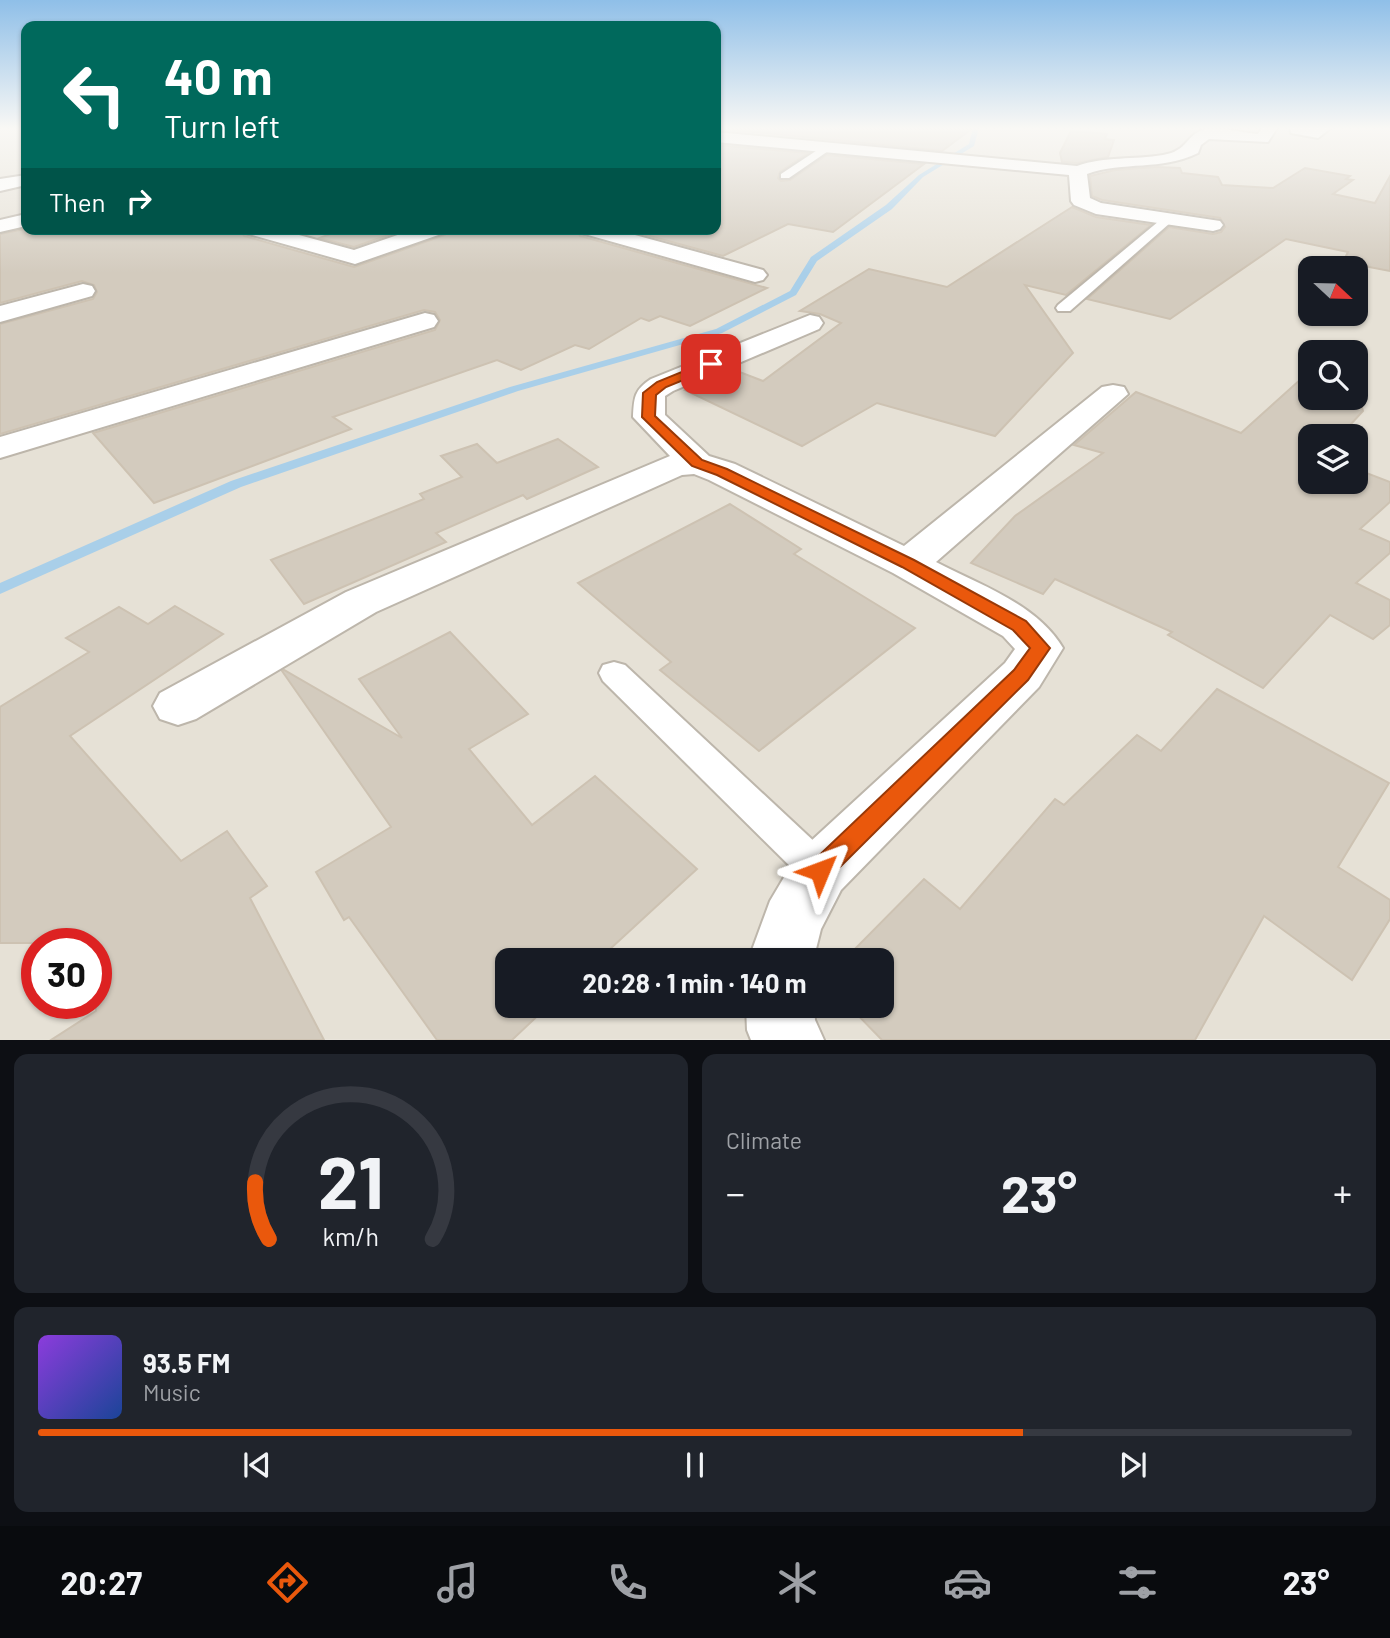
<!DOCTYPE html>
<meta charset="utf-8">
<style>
body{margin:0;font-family:Barlow,sans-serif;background:#20242c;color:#f1f3f6;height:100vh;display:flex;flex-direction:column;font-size:26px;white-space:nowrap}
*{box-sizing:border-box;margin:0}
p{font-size:23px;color:#9ea1a6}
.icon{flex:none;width:38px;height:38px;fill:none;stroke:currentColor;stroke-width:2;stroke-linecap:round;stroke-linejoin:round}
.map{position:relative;height:1040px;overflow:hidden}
.sheet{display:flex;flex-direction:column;gap:14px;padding:14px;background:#0d0f14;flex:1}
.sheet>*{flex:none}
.guide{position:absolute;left:21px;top:21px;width:700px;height:214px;border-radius:14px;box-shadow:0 2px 5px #0004;background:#00695c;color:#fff;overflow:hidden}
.needle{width:46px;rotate:112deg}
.controls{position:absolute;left:1298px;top:256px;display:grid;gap:14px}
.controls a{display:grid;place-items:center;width:70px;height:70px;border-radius:14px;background:#171b24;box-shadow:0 2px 5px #0004;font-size:35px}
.speed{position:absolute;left:21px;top:928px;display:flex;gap:14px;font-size:35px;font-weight:700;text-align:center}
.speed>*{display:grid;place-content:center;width:91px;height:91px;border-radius:50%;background:#171b24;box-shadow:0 2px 5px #0004;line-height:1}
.speed .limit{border:10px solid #d22;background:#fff;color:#111}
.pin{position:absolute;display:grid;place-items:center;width:60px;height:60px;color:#fff;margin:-30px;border-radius:14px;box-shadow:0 4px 10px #0006}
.me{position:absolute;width:77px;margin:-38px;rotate:46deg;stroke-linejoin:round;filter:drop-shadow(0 0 5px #0008)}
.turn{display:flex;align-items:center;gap:24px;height:147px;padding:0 28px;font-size:32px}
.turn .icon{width:91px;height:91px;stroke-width:2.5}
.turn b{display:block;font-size:49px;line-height:60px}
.then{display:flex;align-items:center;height:66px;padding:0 28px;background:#0003;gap:14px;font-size:26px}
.big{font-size:52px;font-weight:700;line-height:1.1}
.sheet .tile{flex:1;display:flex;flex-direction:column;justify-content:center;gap:10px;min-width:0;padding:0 24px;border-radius:14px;background:#20242c}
.sheet .dial{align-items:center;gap:0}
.dial svg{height:182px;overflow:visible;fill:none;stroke:#363941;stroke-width:7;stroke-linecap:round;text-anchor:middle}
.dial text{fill:#f1f3f6;stroke:none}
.song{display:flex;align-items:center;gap:21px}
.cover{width:84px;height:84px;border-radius:10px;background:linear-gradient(135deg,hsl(270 70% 55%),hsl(220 70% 35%))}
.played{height:7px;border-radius:4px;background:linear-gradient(90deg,#ea580c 75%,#363941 75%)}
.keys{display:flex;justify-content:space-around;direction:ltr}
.heat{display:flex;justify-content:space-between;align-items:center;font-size:38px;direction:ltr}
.sheet .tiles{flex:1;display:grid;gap:14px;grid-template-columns:1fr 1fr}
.tile:last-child{grid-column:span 2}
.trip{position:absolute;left:495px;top:948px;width:399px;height:70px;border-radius:14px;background:#171b24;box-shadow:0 2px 5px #0004;font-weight:700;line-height:70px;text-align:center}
.tab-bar{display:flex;height:112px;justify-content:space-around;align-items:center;background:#090b0e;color:#9ea1a6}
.tab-bar .icon{width:49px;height:49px}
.tab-bar .selected{color:#ea580c}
.tab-bar b{font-size:32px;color:#f1f3f6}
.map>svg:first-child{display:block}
.residential{fill:#e6e1d6;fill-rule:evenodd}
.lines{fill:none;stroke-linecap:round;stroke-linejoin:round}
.stream{fill:#a9cfe9;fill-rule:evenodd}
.building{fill:#d3cbbe;stroke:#cdc2b2;stroke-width:2}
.service-casing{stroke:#bdb6ab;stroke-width:4}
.minor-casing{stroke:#bdb6ab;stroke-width:4}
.service{fill:#fff;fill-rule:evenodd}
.minor{fill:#fff;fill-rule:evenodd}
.route{fill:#ea580c;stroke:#983908;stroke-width:2}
</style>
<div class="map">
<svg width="1390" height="1040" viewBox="0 0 1390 1040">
<rect width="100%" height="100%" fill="#f2efe8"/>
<path class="residential" d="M 0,128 L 26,128 L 26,229 L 716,229 L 716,128 L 1390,128 L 1390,1039 L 0,1040 ZM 1311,268 L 1356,268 L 1356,313 L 1311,313 ZM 1311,352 L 1356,352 L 1356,397 L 1311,397 ZM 1311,436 L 1356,436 L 1356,481 L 1311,481 ZM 37,943 L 96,943 L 96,1003 L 37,1003 ZM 508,961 L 882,961 L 882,1006 L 508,1006 Z"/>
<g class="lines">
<path class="stream" d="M 973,128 L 979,128 L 974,146 L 923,177 L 892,209 L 817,261 L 796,295 L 722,333 L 518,391 L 241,487 L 0,594 L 0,583 L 231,481 L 510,387 L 716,329 L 790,291 L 811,257 L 886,205 L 919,175 L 969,144 Z"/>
</g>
<g class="building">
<path d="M 716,128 L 973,128 L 942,151 Z"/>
<path d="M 1071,131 L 1107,134 L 1105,139 L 1114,140 L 1108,157 L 1077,163 L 1062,162 L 1060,153 Z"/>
<path d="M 716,145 L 808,153 L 780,172 L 778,178 L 781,181 L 790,180 L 827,155 L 924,164 L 833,232 L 788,224 L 723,256 L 624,229 L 716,229 Z"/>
<path d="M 1157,167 L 1180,168 L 1182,173 L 1218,177 L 1222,185 L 1273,188 L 1305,168 L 1350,176 L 1346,179 L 1353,180 L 1333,194 L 1375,203 L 1390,176 L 1390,271 L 1343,262 L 1348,252 L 1286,239 L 1170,319 L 1087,299 L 1169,227 L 1213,234 L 1221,232 L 1225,227 L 1220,218 L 1102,200 L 1092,196 L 1090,176 L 1115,170 Z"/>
<path d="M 1072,207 L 1096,217 L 1151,225 L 1066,295 L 1025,285 L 1073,353 L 995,436 L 877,403 L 802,446 L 685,390 L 732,369 L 763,381 L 841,323 L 820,314 L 800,311 L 869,269 L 947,287 Z"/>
<path d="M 24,229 L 240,229 L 244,236 L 354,267 L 445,235 L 449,229 L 576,229 L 580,236 L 767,288 L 690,326 L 660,316 L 649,321 L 641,318 L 589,349 L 575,345 L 521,370 L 497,360 L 333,417 L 351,429 L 154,503 L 93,433 L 435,330 L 440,320 L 435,312 L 424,310 L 0,434 L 0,324 L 93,299 L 97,292 L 94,285 L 82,281 L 0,303 L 0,234 Z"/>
<path d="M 345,229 L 406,229 L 354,247 L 319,238 Z"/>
<path d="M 1311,370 L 1311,397 L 1356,397 L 1356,387 L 1363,411 L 1340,436 L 1311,436 L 1311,481 L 1356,481 L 1356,469 L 1390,482 L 1390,502 L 1360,529 L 1390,542 L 1390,553 L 1356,583 L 1390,600 L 1390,625 L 1373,639 L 1330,615 L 1263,688 L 1168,635 L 1172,632 L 1055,579 L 1043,594 L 971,563 L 1015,516 L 1103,453 L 1074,445 L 1136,392 L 1241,433 Z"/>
<path d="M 558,439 L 598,467 L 527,499 L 523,495 L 436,533 L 446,542 L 304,604 L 271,560 L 424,499 L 420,494 L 462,477 L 441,456 L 477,444 L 497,463 Z"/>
<path d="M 730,504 L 801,549 L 794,554 L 915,628 L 759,751 L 660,670 L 671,662 L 578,583 Z"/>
<path d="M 175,606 L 223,634 L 70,736 L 181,861 L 227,831 L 267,886 L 250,898 L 324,1040 L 51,1040 L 96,1011 L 96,943 L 0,943 L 0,707 L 89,652 L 66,638 L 119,607 L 148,624 Z"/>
<path d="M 450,632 L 528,714 L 469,749 L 532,825 L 595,776 L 697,869 L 597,961 L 508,961 L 508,1006 L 548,1006 L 512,1040 L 437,1040 L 349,917 L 344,920 L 316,872 L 391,827 L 282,671 L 284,670 L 402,738 L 359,679 Z"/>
<path d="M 1217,689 L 1389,783 L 1338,867 L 1390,900 L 1390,919 L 1352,980 L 1264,916 L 1195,1040 L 882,1040 L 849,1006 L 882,1006 L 882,961 L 843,961 L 924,879 L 960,909 L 1055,799 L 1064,805 L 1137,735 L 1161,751 Z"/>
</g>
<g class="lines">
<g class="service-casing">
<g id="service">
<path d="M 825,145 L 834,147 L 789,178 L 781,178 L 781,174 Z"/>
<path d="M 1165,216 L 1172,220 L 1170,223 L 1070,311 L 1058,311 L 1056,308 L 1058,305 Z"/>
<path d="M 614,662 L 625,665 L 833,859 L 839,871 L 833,883 L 820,888 L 807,883 L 603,681 L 599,673 L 603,665 Z"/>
</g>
</g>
<g class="minor-casing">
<g id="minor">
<path d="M 1262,128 L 1277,128 L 1268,142 L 1209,139 L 1201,145 L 1198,153 C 1162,171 1123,161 1087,174 L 1090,198 L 1101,203 L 1220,221 L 1223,225 L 1220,229 L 1213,231 L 1096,214 L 1074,205 L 1071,201 L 1069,175 L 716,142 L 716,132 L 1077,166 C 1105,156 1134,160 1163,155 C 1188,151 1186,135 1203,130 C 1219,126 1242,133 1258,134 Z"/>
<path d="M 1290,128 L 1331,128 L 1318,138 L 1291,133 Z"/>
<path d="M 26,175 L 26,185 L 0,191 L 0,179 Z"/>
<path d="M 26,214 L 26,226 L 0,232 L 0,220 Z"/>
<path d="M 242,229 L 277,229 L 354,250 L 415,229 L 447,229 L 444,233 L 355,264 L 245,233 Z"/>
<path d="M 578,229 L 613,229 L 763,270 L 767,275 L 763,280 L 755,282 L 581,233 Z"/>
<path d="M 83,284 L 92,286 L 95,291 L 92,296 L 0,322 L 0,306 Z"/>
<path d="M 425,313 L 434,315 L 438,321 L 434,327 L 0,458 L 0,437 Z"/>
<path d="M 810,315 L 819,317 L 823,323 L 819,329 L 673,391 L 665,396 L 665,415 L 709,456 L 735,464 L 904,546 L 1102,387 L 1113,385 L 1124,387 L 1128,394 L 936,562 C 980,585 1037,604 1063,648 L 1039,687 L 841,890 L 821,929 L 813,961 L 748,961 L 770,901 L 799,852 L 1005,663 L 1015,649 L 1003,636 L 893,573 L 709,480 L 694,474 L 682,475 L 376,612 L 196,719 L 178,725 L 160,719 L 153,706 L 160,693 L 346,592 L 670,456 L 633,417 C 634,398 634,390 651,379 Z"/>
<path d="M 746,1006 L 814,1006 L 815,1020 L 824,1040 L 751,1040 L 747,1030 Z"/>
</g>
</g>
<use href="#service" class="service"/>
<use href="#minor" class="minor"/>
</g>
<linearGradient id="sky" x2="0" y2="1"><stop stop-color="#8fbfe8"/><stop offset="0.47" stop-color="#f9f8f5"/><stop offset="1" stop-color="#f9f8f5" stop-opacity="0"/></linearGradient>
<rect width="1390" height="273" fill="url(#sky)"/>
<path class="route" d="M 711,360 L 715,361 L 715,367 L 666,387 L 656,395 L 655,416 L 702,460 L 727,469 L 914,560 L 1026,621 L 1050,648 L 1028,680 L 828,879 L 820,882 L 811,879 L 807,871 L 811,863 L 1014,670 L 1030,648 L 1013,630 L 902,567 L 717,475 L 692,466 L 642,417 L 643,393 L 657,382 Z"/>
</svg>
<div class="controls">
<a><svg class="needle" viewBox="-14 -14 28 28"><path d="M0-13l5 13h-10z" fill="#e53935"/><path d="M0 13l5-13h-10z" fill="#9ea1a6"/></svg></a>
<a><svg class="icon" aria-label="search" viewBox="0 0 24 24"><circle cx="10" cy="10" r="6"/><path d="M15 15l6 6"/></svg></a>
<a><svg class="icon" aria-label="layers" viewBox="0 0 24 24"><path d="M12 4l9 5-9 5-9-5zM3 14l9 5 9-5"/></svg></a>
</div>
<div class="speed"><div class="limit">30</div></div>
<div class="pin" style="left:711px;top:364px;background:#d93025"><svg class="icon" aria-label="arrive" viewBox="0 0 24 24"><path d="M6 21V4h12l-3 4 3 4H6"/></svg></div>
<svg class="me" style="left:820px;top:871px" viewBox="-20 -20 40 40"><path d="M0-17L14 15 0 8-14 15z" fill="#ea580c" stroke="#fff" stroke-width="4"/></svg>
<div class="trip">20:28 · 1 min · 140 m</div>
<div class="guide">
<div class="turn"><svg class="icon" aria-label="left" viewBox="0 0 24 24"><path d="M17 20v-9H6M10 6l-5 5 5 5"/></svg><div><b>40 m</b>Turn left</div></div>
<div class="then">Then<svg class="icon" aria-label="right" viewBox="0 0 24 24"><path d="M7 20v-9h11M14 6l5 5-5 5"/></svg></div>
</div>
</div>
<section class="sheet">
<div class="tiles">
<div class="tile dial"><svg viewBox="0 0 100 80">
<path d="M14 69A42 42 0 1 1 86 69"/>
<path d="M14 69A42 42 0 0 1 8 44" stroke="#ea580c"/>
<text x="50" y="56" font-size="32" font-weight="700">21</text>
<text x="50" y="72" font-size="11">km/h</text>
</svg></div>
<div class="tile"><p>Climate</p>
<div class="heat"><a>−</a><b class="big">23°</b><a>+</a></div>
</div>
<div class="tile">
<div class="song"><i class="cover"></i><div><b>93.5 FM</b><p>Music</p></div></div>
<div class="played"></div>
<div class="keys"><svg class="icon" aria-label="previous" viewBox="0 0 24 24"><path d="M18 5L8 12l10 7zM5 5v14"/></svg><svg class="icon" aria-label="pause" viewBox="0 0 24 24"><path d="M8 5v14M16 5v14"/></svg><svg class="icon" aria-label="next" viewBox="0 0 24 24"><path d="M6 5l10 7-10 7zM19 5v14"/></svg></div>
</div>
</div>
</section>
<nav class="tab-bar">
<b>20:27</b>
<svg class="icon selected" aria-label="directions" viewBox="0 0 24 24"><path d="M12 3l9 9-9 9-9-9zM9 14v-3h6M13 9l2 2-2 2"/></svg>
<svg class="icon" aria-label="music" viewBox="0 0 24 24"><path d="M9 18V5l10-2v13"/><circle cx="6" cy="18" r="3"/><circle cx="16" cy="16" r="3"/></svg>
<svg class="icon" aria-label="phone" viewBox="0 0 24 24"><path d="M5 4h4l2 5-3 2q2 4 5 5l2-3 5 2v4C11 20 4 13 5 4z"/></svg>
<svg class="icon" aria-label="climate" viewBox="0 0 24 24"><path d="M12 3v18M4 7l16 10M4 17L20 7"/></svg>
<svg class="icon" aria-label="car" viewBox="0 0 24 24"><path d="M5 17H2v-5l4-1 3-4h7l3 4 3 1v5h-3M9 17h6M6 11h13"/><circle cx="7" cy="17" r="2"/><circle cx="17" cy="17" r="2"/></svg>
<svg class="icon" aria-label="filters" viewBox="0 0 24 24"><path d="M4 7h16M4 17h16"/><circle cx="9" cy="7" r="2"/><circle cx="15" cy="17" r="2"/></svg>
<b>23°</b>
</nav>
